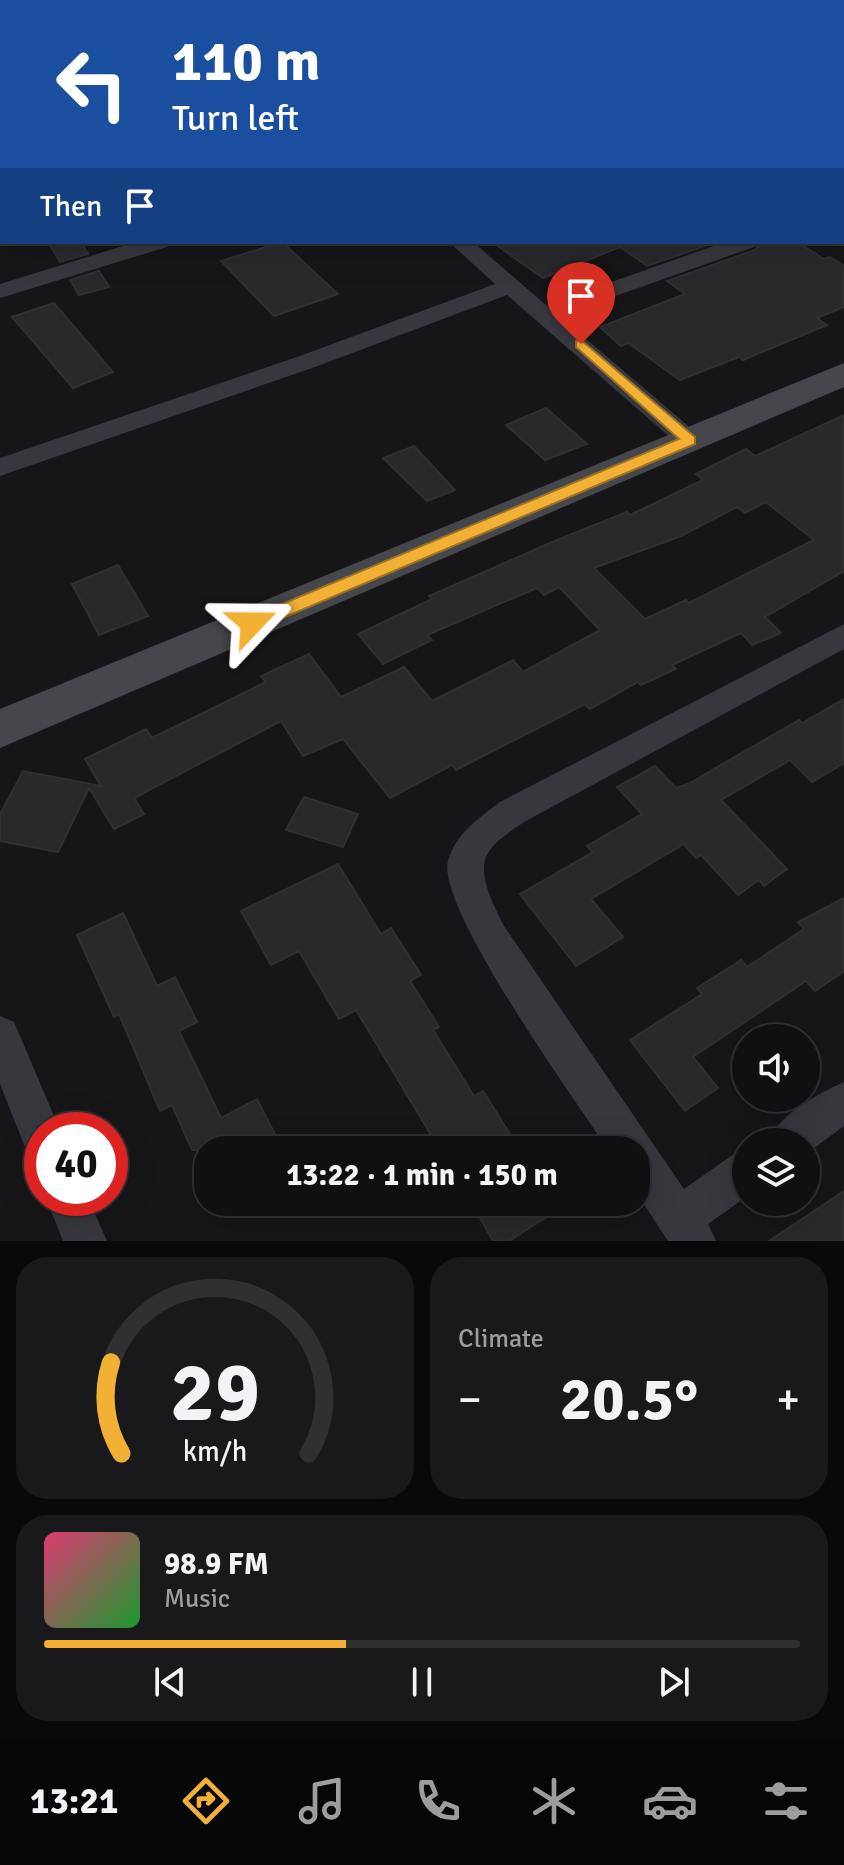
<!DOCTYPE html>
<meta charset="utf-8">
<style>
body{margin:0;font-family:Signika,sans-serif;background:#19191b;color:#f1f3f6;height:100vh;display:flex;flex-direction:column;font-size:30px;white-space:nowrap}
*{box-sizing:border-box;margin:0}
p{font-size:26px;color:#9c9d9f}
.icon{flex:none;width:44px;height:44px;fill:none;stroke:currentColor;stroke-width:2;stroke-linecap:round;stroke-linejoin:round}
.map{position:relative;height:1241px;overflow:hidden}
.side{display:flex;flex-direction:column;gap:16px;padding:16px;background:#09090a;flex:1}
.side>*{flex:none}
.guide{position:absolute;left:0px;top:0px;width:844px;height:244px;box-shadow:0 8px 32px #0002,0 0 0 2px #303032;background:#1a4fa0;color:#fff;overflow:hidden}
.tools{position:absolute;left:732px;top:1024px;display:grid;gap:16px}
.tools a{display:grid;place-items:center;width:88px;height:88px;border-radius:50%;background:#101012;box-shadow:0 8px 32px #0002,0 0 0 2px #303032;font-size:40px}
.speed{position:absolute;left:24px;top:1112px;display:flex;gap:16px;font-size:40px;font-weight:700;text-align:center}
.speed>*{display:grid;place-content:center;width:104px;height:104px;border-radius:50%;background:#101012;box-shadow:0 8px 32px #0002,0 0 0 2px #303032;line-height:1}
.speed .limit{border:12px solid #d22;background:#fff;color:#111}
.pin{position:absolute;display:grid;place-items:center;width:68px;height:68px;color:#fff;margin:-82px -34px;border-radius:50% 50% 50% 0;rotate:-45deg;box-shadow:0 0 8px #0007}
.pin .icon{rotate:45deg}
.me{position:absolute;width:88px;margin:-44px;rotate:67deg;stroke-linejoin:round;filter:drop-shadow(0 0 6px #0008)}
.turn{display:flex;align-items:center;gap:28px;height:168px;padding:0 40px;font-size:36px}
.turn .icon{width:104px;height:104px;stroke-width:2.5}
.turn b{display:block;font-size:56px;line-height:68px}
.then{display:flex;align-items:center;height:76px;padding:0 40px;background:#0003;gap:16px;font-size:30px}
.big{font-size:60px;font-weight:700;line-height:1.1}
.side .widget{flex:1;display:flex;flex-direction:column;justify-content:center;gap:12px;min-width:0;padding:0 28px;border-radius:32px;background:#19191b}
.side .dial{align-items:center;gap:0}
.dial svg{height:208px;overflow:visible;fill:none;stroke:#303032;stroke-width:7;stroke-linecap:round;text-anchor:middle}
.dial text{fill:#f1f3f6;stroke:none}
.song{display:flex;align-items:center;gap:24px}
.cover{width:96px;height:96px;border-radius:12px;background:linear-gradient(135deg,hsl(340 70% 55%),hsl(130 70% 35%))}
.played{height:8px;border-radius:4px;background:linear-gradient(90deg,#f2b134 40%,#303032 40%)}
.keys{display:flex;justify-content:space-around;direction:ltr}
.heat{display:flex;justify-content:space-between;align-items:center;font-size:44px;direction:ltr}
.side .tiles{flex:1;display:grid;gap:16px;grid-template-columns:1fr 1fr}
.widget:last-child{grid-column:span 2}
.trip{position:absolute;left:194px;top:1136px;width:456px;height:80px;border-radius:32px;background:#101012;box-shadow:0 8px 32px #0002,0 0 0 2px #303032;font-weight:700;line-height:80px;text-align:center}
.menu{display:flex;height:128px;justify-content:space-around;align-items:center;background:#060607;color:#9c9d9f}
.menu .icon{width:56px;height:56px}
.menu .selected{color:#f2b134}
.menu b{font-size:36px;color:#f1f3f6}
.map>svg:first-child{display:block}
.building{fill:#29292c;stroke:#303034;stroke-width:2;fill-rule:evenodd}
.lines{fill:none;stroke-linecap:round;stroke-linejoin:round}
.street{fill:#37383d;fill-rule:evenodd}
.secondary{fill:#45474d;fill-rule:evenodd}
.route{fill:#f2b134;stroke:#9d7322;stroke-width:2}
</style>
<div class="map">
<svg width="844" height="1241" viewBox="0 0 844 1241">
<rect width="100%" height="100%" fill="#161618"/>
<g class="building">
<path d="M 48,242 L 81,242 L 88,254 L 60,262 Z"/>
<path d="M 282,242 L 338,294 L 274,316 L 221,261 Z"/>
<path d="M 492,242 L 716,242 L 647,266 L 620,247 L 543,278 Z"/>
<path d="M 760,242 L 797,242 L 824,259 L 830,257 L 844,266 L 844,307 L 817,318 L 827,325 L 743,360 L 739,357 L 680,380 L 628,343 L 621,346 L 600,327 L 685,294 L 667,281 L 755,250 Z"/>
<path d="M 99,271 L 109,287 L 79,295 L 70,280 Z"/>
<path d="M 54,303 L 113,372 L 73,388 L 12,317 Z"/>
<path d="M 546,408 L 587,444 L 545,460 L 506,425 Z"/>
<path d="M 844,415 L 844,571 L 765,617 L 781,633 L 752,645 L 741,633 L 672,665 L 676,669 L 641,685 L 638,682 L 590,709 L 585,704 L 456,770 L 452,765 L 390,798 L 343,739 L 303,756 L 281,721 L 134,798 L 144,814 L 114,829 L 89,788 L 58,852 L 0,841 L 0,814 L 23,771 L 101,786 L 85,759 L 146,729 L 152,738 L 266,682 L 261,676 L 309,654 L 341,697 L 404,667 L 432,701 L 513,660 L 523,672 L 600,630 L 559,587 L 544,595 L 537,588 L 427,635 L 432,640 L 383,664 L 358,634 L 432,599 L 429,596 L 557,540 L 627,512 L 630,515 L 703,480 L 696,474 L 746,449 L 755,456 ZM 766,502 L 814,540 L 689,603 L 686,600 L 645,619 L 594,568 L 681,536 L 737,507 L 745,513 Z"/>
<path d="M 414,446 L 455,490 L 427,501 L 383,458 Z"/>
<path d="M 118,565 L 148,616 L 99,635 L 72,584 Z"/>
<path d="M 844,699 L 844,763 L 812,782 L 790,760 L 721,800 L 787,869 L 764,886 L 759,880 L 738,895 L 701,855 L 696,858 L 684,844 L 591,899 L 623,937 L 576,966 L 520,894 L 593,852 L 587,846 L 642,814 L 617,787 L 655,766 L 676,788 L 688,784 L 799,720 L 802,723 Z"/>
<path d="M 304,797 L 358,814 L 343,847 L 286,830 Z"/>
<path d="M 338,864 L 381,934 L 391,928 L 421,975 L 410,981 L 439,1027 L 433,1030 L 474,1096 L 483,1091 L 520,1150 L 440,1150 L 356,1010 L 339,1019 L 299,951 L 271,965 L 241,911 Z"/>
<path d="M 844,898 L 844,971 L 815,991 L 806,981 L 693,1057 L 718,1088 L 685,1111 L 630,1040 L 702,994 L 697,988 L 741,960 L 747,967 L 804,929 L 798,922 Z"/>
<path d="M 123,913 L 157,986 L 175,977 L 197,1022 L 179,1031 L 221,1118 L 257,1099 L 283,1150 L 192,1150 L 172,1105 L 160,1111 L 119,1014 L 114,1017 L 77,935 Z"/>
<path d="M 844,1191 L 844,1241 L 769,1241 Z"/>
<path d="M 471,1202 L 570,1202 L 509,1241 L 493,1241 Z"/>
</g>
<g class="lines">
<g class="street">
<path d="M 61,0 L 79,0 L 80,2 L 62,2 Z"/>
<path d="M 844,82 L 844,94 L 842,95 L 842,83 Z"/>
<path d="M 0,158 L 2,158 L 0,171 Z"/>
<rect x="842" y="227" width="2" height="13"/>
<path d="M 136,242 L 170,242 L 167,247 L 0,298 L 0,284 Z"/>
<path d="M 449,242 L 473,242 L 546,305 L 725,242 L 757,242 L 754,247 L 559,316 L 699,435 L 703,441 L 699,447 L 690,449 L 681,447 L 507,295 L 315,367 L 0,476 L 0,458 L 297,357 L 495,284 Z"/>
<path d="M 844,624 L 844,649 L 524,822 C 513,830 498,839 490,850 C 474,871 494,905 504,926 L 684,1189 L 731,1156 L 746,1150 L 746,1197 L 708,1224 L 716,1241 L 668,1241 L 636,1192 L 636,1150 L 608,1150 C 577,1102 436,908 448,861 C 456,833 479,818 500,802 Z"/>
<path d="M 0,1016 L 14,1022 L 60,1130 L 42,1130 L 42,1158 L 27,1152 L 0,1084 Z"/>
<path d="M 844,1082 L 844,1126 L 806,1154 L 806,1142 L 767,1142 C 778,1116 818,1093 844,1082 Z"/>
<path d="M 46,1198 L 88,1198 L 107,1241 L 63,1241 Z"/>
</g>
<path class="secondary" d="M 844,363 L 844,387 L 0,748 L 0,709 Z"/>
</g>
<path class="route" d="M 581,340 L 695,437 L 695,444 L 259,628 L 246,628 L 243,623 L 246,619 L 679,439 L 576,347 L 576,341 Z"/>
</svg>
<div class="tools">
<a><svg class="icon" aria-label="sound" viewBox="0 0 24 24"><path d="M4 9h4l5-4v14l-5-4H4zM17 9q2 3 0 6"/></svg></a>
<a><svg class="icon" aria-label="layers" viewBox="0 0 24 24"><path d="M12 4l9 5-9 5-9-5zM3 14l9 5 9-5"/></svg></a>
</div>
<div class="speed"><div class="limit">40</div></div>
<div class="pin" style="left:581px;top:344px;background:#d93025"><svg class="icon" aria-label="arrive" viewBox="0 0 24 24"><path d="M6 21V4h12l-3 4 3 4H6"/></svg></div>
<svg class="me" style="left:252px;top:623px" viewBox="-20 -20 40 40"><path d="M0-17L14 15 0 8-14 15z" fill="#f2b134" stroke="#fff" stroke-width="4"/></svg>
<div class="trip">13:22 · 1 min · 150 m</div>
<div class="guide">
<div class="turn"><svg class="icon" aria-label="left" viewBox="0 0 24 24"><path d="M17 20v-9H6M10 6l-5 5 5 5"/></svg><div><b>110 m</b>Turn left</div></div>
<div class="then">Then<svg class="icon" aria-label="arrive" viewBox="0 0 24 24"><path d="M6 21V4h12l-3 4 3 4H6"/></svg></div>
</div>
</div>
<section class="side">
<div class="tiles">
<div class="widget dial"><svg viewBox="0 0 100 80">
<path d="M14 69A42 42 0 1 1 86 69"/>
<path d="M14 69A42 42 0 0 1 10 34" stroke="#f2b134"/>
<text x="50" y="56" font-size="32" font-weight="700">29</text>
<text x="50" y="72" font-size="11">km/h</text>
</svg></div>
<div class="widget"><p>Climate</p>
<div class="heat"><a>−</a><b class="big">20.5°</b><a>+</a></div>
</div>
<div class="widget">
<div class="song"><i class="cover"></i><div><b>98.9 FM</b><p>Music</p></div></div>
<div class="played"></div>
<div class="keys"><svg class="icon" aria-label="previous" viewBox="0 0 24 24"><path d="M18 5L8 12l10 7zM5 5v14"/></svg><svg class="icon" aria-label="pause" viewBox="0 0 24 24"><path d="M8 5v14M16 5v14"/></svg><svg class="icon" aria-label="next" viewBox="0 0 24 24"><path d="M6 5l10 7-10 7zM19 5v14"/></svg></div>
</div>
</div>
</section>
<nav class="menu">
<b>13:21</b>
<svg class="icon selected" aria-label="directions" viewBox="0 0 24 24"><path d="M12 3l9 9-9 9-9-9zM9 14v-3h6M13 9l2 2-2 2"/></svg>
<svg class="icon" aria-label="music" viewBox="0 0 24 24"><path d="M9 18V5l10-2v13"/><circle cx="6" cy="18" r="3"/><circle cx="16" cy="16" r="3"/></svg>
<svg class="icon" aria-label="phone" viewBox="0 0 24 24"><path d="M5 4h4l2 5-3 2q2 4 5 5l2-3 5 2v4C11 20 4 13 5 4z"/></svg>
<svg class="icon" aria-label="climate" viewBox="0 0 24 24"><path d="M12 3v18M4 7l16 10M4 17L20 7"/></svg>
<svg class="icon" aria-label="car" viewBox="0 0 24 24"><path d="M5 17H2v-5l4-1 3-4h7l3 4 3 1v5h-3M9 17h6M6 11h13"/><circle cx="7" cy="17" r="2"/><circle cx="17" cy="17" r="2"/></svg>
<svg class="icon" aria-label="filters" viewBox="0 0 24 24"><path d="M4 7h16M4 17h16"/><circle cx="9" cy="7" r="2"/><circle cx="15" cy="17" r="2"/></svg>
</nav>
